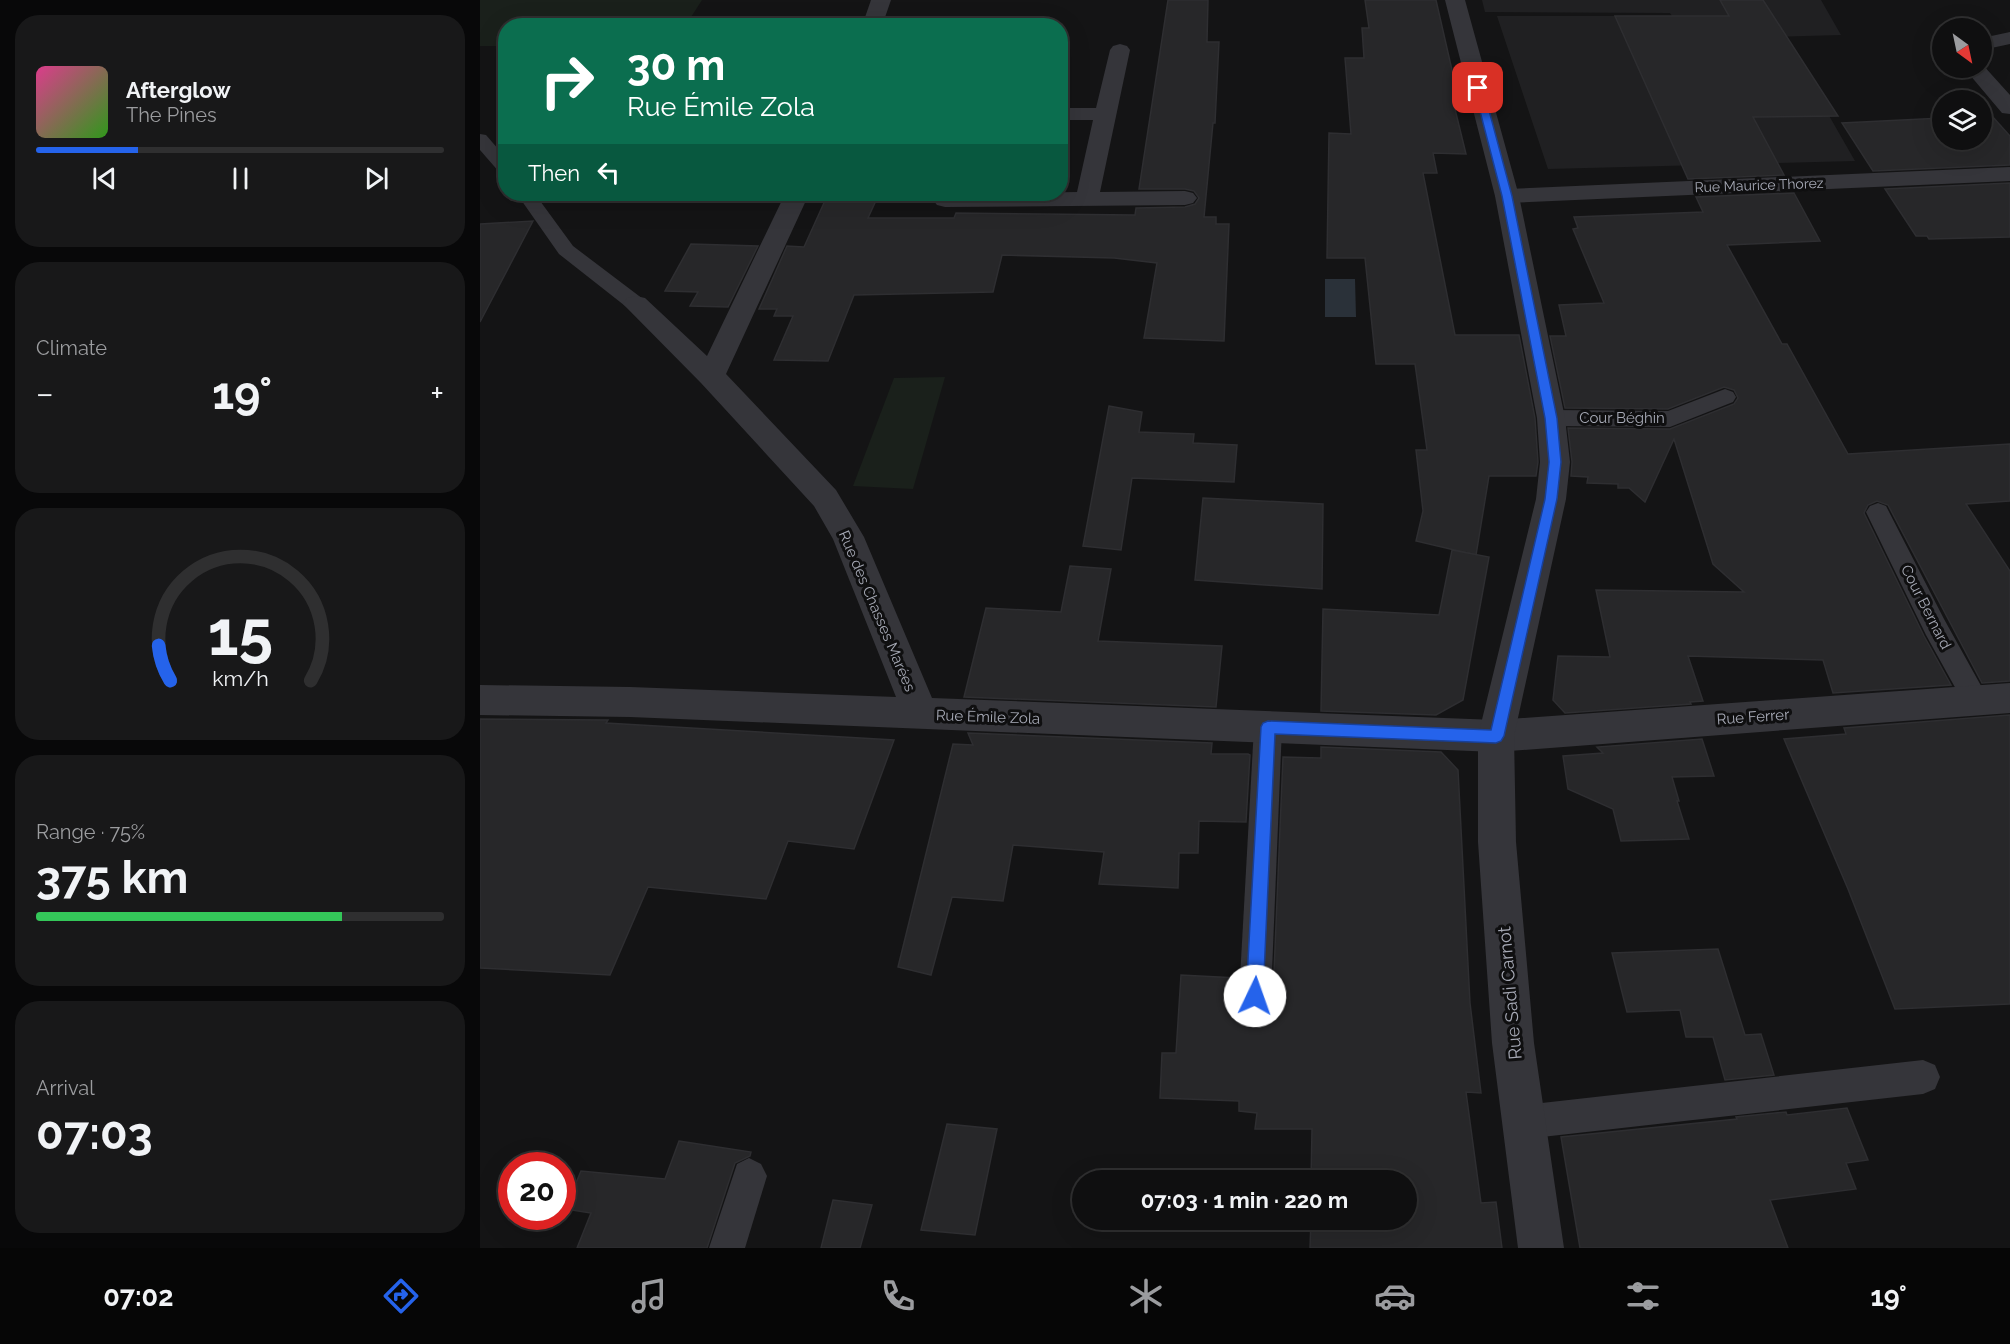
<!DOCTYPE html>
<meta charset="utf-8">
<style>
body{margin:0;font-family:Raleway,sans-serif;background:#181819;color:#f1f3f6;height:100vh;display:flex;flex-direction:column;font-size:22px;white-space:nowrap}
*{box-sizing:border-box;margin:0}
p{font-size:20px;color:#9b9c9f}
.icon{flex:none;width:33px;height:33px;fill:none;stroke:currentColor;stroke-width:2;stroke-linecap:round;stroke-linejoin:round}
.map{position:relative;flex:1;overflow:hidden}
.drawer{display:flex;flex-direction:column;gap:15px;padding:15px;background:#080809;width:480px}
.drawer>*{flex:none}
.hud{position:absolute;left:18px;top:18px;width:570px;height:183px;border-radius:24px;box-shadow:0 6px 24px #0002,0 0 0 2px #2f2f30;background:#0b6e4f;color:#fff;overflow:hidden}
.needle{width:39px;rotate:147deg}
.fabs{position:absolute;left:1452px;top:18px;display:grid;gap:12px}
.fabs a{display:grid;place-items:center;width:60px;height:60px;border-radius:50%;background:#0f0f10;box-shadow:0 6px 24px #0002,0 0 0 2px #2f2f30;font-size:30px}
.speed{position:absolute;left:18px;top:1152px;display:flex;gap:12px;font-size:30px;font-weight:700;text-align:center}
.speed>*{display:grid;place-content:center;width:78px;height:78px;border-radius:50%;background:#0f0f10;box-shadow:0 6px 24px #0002,0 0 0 2px #2f2f30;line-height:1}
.speed .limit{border:9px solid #d22;background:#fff;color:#111}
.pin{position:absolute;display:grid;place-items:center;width:51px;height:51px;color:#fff;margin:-26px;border-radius:12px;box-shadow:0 3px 9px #0006}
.me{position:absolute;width:66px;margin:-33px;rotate:3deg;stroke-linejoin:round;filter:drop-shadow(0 0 4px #0008)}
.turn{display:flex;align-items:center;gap:21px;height:126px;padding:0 30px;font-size:27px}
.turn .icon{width:78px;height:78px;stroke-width:2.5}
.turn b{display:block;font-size:42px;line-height:51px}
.then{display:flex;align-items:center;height:57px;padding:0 30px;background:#0003;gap:12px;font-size:22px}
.big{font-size:45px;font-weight:700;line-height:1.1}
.drawer .card{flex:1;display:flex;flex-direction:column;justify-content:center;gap:9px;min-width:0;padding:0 21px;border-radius:24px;background:#181819}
.drawer .dial{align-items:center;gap:0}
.dial svg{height:156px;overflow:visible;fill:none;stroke:#2f2f30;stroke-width:7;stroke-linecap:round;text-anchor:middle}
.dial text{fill:#f1f3f6;stroke:none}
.song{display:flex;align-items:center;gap:18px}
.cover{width:72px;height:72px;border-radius:9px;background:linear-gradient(135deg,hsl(330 70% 55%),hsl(110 70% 35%))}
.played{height:6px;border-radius:3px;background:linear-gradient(90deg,#2563eb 25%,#2f2f30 25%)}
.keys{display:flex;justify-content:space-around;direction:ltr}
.heat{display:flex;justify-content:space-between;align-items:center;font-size:33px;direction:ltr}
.charge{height:9px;border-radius:4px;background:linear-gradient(90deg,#34c759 75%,#2f2f30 0)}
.trip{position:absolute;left:592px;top:1170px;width:345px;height:60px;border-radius:30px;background:#0f0f10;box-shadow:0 6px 24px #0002,0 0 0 2px #2f2f30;font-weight:700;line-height:60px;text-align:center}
.tabs{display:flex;height:96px;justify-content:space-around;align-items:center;background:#060606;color:#9b9c9f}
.tabs .icon{width:42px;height:42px}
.tabs .on{color:#2563eb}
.tabs b{font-size:27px;color:#f1f3f6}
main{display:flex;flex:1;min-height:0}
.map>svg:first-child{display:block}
.built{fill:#202022}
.green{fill:#1a201b}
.water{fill:#2a3139}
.building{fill:#272729;stroke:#2e2e31;stroke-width:1.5}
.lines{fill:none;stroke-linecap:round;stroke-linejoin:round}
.service{fill:#35353a;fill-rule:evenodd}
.minor{fill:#35353a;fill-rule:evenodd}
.tertiary{fill:#35353a;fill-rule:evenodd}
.route{fill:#2563eb;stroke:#184099;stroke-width:1.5}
.labels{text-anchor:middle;stroke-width:6;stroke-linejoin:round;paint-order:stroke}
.far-street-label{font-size:14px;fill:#a6a9b5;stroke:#0f0f10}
.street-label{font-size:15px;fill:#a6a9b5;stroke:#0f0f10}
.near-street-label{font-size:18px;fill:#a6a9b5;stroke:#0f0f10}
</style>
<main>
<section class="drawer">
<div class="card">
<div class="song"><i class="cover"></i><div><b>Afterglow</b><p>The Pines</p></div></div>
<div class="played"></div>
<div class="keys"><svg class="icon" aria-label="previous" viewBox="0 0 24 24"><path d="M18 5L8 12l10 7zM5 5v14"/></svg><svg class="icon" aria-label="pause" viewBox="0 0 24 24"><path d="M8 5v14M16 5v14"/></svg><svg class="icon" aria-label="next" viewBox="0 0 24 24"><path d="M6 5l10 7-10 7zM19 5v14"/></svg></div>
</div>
<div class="card"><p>Climate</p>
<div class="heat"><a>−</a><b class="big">19°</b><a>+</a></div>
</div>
<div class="card dial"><svg viewBox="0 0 100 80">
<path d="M14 69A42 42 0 1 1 86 69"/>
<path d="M14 69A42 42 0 0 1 8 51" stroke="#2563eb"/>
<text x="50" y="56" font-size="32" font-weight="700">15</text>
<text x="50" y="72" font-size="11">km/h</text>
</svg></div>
<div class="card"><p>Range · 75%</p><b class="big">375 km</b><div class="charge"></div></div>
<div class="card"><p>Arrival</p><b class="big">07:03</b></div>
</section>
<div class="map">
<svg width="1530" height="1248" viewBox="0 0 1530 1248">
<rect width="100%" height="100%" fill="#141415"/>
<g class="built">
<path d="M 1002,0 L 1341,0 L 1361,35 L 1206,39 L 1190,13 L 1005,12 Z"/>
<path d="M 1017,16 L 1182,16 L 1308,44 L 1375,161 L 1068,169 Z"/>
</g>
<g class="green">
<path d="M 0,0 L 222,0 L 206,25 L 26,26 L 25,46 L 0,46 Z"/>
<path d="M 465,377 L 433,489 L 373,486 L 414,378 Z"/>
</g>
<path class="water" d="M 845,279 L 875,279 L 876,317 L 845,317 Z"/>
<g class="building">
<path d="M 688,0 L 728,0 L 727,42 L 739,42 L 735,123 L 733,123 L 724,217 L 736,217 L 736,224 L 749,224 L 744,341 L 664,338 L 677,263 L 634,258 L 522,255 L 513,292 L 374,295 L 348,361 L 294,360 L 313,316 L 294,316 L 297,309 L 279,309 L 307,246 L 324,247 L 348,194 L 399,194 L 388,218 L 474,218 L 476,213 L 655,215 L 656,208 L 705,207 L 715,204 L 719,198 L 714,191 L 705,189 L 659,189 Z"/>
<path d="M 885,0 L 956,0 L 980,105 L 974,105 L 986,154 L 953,153 L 957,173 L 943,173 L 975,335 L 1039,335 L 1055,418 L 1058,462 L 1056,476 L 1009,476 L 996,555 L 936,541 L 943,511 L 936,450 L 947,450 L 935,364 L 896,364 L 885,258 L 847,258 L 849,133 L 871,134 L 865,58 L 884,58 L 882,28 L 889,28 Z"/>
<path d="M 1240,0 L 1283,0 L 1358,116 L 1273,117 L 1304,175 L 1208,179 L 1135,16 L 1249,16 Z"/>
<path d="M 1512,116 L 1530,136 L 1530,165 L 1393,171 L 1362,123 L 1462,118 L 1462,140 L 1502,140 L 1502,117 Z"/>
<path d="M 1530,183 L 1530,237 L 1449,239 L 1447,236 L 1436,236 L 1405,189 Z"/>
<path d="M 1314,193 L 1340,241 L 1247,245 L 1302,344 L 1307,344 L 1368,454 L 1530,444 L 1530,501 L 1486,504 L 1530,571 L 1530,681 L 1502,683 L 1408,505 L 1397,501 L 1388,505 L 1384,513 L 1444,636 L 1471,685 L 1353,693 L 1343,660 L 1208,656 L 1223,701 L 1210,702 L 1211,704 L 1085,713 L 1073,700 L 1078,656 L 1130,657 L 1116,590 L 1264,592 L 1233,564 L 1194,439 L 1165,502 L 1149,488 L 1138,488 L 1138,484 L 1107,483 L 1108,477 L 1091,476 L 1092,462 L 1088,428 L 1190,429 L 1254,404 L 1258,398 L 1254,390 L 1244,387 L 1188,409 L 1085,408 L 1070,336 L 1086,336 L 1079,305 L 1124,303 L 1093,229 L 1098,228 L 1094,217 L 1223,212 L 1216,197 Z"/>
<path d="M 53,221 L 0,322 L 0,224 Z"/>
<path d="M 211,244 L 278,246 L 248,307 L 210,306 L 218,292 L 185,291 Z"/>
<path d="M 629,406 L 662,412 L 659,432 L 714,434 L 713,443 L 757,445 L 754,482 L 652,478 L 641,550 L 603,546 Z"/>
<path d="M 723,498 L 843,504 L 842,589 L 715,580 Z"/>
<path d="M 972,550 L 1009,557 L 983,700 L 956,715 L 841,711 L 843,609 L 959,615 Z"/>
<path d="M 590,566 L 631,569 L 618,641 L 742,646 L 736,707 L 484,697 L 506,608 L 581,612 Z"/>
<path d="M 1530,715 L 1530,1004 L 1415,1009 L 1368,889 L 1304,739 L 1366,734 L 1364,728 Z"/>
<path d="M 0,719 L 128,720 L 126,723 L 414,740 L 374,849 L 308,841 L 286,899 L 168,887 L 130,975 L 0,968 Z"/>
<path d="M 488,733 L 732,743 L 731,754 L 768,754 L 770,755 L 766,822 L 719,821 L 718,853 L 699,853 L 698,888 L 619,884 L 624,852 L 533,845 L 523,901 L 472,897 L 451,975 L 418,967 L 473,744 L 493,745 Z"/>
<path d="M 1222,739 L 1234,776 L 1192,777 L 1199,801 L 1197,801 L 1209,839 L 1141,841 L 1133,809 L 1088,789 L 1083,756 L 1123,753 L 1117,747 Z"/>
<path d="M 841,747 L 961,752 L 978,770 L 990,1003 L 1001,1093 L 986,1092 L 1001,1203 L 1016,1202 L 1022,1248 L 830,1248 L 831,1220 L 927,1220 L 927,1180 L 831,1180 L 832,1129 L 775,1129 L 777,1113 L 759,1111 L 759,1101 L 680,1098 L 682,1053 L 696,1053 L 701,975 L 758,978 L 757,996 L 763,1009 L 776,1014 L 788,1008 L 793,996 L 803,757 L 841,758 Z"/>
<path d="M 1238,949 L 1265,1035 L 1281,1034 L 1294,1075 L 1245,1080 L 1233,1037 L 1206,1037 L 1200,1010 L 1147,1012 L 1132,953 Z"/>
<path d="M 1367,1108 L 1388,1160 L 1366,1163 L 1376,1189 L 1290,1200 L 1308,1248 L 1100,1248 L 1081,1137 L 1257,1119 L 1256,1117 L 1306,1112 L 1307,1115 Z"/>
<path d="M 467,1124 L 517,1129 L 495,1235 L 441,1230 Z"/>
<path d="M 199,1141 L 271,1152 L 270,1156 L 255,1163 L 227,1248 L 97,1248 L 111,1213 L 85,1209 L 101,1171 L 185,1179 Z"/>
<path d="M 353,1200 L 392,1205 L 380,1248 L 341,1248 Z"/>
</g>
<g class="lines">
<g class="service">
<path d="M 0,134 L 6,135 L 26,158 L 26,174 L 20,173 L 0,150 Z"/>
<path d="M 37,194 L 55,194 L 93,246 L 163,299 L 166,304 L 163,309 L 156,310 L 149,309 L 79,254 Z"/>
<path d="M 1245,389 L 1253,392 L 1256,397 L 1253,402 L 1190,427 L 1071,426 L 1063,424 L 1060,418 L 1063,412 L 1071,410 L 1188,411 Z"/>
<path d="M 1398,503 L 1406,506 L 1464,619 L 1505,693 L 1509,701 L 1505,709 L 1496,713 L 1487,709 L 1446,635 L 1386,512 L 1390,506 Z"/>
<path d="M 788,715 L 798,718 L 802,727 L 791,996 L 786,1007 L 775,1012 L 764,1007 L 759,996 L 774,727 L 778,718 Z"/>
<path d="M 1443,1060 L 1455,1065 L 1460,1077 L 1455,1089 L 1443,1094 L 1044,1139 L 1032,1134 L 1027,1122 L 1032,1110 L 1044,1105 Z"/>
<path d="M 269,1158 L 281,1164 L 287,1176 L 265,1248 L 229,1248 L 257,1164 Z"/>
</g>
<g class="minor">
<path d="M 391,0 L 411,0 L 402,26 L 382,26 Z"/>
<path d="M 1530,32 L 1530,44 L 1502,50 L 1502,38 Z"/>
<path d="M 640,44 L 647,46 L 650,50 L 620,192 L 705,191 L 713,193 L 717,198 L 713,203 L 705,205 L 465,207 L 457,205 L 453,200 L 457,195 L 463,194 L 597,192 L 613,120 L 580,120 L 580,108 L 616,108 L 630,50 L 633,46 Z"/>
<path d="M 1502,64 L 1530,95 L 1530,114 L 1522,113 L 1484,68 L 1502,68 Z"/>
<path d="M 1530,167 L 1530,181 L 1027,203 L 1019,201 L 1015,196 L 1019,191 L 1027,189 Z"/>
<path d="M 305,194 L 329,194 L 246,374 L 356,490 L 384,537 L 452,698 L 1016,720 L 1530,683 L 1530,713 L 1016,752 L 150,717 L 0,715 L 0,685 L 150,687 L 416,697 L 353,539 L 334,506 L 221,383 L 143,304 L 147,298 L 156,296 L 165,298 L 227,356 Z"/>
</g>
<path class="tertiary" d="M 965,0 L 985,0 L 1039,196 L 1085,418 L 1090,462 L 1086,499 L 1034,736 L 1036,842 L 1054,1043 L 1084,1248 L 1038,1248 L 1012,1043 L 998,842 L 998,736 L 1056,499 L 1060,462 L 1057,418 L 1015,196 Z"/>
</g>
<path class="route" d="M 998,85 L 1003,88 L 1032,196 L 1077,418 L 1081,462 L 1077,499 L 1024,736 L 1021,741 L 1016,743 L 795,734 L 783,996 L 781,1002 L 775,1005 L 769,1002 L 766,996 L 781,727 L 783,723 L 788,721 L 1011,730 L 1065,499 L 1069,462 L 1065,418 L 1022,196 L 994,88 Z"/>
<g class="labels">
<g class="far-street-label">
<text transform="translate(1279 185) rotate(-2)" y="5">Rue Maurice Thorez</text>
</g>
<g class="street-label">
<text x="1142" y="423">Cour Béghin</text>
<text transform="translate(1446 607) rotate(63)" y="5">Cour Bernard</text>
<text transform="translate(397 611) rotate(67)" y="5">Rue des Chasses Marées</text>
<text transform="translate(508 717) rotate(2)" y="5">Rue Émile Zola</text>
<text transform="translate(1273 717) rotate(-4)" y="5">Rue Ferrer</text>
</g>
<g class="near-street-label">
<text transform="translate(1030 993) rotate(-95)" y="6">Rue Sadi Carnot</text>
</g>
</g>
</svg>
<div class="fabs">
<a><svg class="needle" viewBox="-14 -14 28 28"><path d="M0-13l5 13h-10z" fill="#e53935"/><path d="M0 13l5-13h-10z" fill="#9b9c9f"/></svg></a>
<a><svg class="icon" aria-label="layers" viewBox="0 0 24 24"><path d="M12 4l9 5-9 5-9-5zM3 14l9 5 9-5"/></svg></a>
</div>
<div class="speed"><div class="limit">20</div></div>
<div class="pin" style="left:998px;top:88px;background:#d93025"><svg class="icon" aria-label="arrive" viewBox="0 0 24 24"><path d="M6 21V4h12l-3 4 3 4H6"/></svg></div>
<svg class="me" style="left:775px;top:996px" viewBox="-20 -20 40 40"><circle r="19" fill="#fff"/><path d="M0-13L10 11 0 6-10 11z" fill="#2563eb"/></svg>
<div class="trip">07:03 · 1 min · 220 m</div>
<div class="hud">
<div class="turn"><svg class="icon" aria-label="right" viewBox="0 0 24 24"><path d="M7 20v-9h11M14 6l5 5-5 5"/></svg><div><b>30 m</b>Rue Émile Zola</div></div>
<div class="then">Then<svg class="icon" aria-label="left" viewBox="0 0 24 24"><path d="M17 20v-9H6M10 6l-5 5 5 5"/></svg></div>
</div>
</div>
</main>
<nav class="tabs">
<b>07:02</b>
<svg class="icon on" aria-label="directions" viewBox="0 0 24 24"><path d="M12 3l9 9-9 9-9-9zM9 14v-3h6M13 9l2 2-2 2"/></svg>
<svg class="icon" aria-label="music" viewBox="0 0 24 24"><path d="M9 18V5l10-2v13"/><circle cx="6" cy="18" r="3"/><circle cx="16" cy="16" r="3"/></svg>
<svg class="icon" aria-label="phone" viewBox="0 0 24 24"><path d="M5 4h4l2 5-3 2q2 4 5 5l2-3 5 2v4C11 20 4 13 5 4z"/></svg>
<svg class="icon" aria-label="climate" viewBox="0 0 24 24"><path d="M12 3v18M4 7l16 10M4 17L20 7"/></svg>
<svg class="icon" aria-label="car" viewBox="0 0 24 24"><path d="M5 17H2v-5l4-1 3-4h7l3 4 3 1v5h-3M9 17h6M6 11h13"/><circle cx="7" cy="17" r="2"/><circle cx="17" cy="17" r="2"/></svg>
<svg class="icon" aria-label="filters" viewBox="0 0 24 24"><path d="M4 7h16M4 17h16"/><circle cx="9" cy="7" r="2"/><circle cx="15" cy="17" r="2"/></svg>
<b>19°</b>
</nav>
